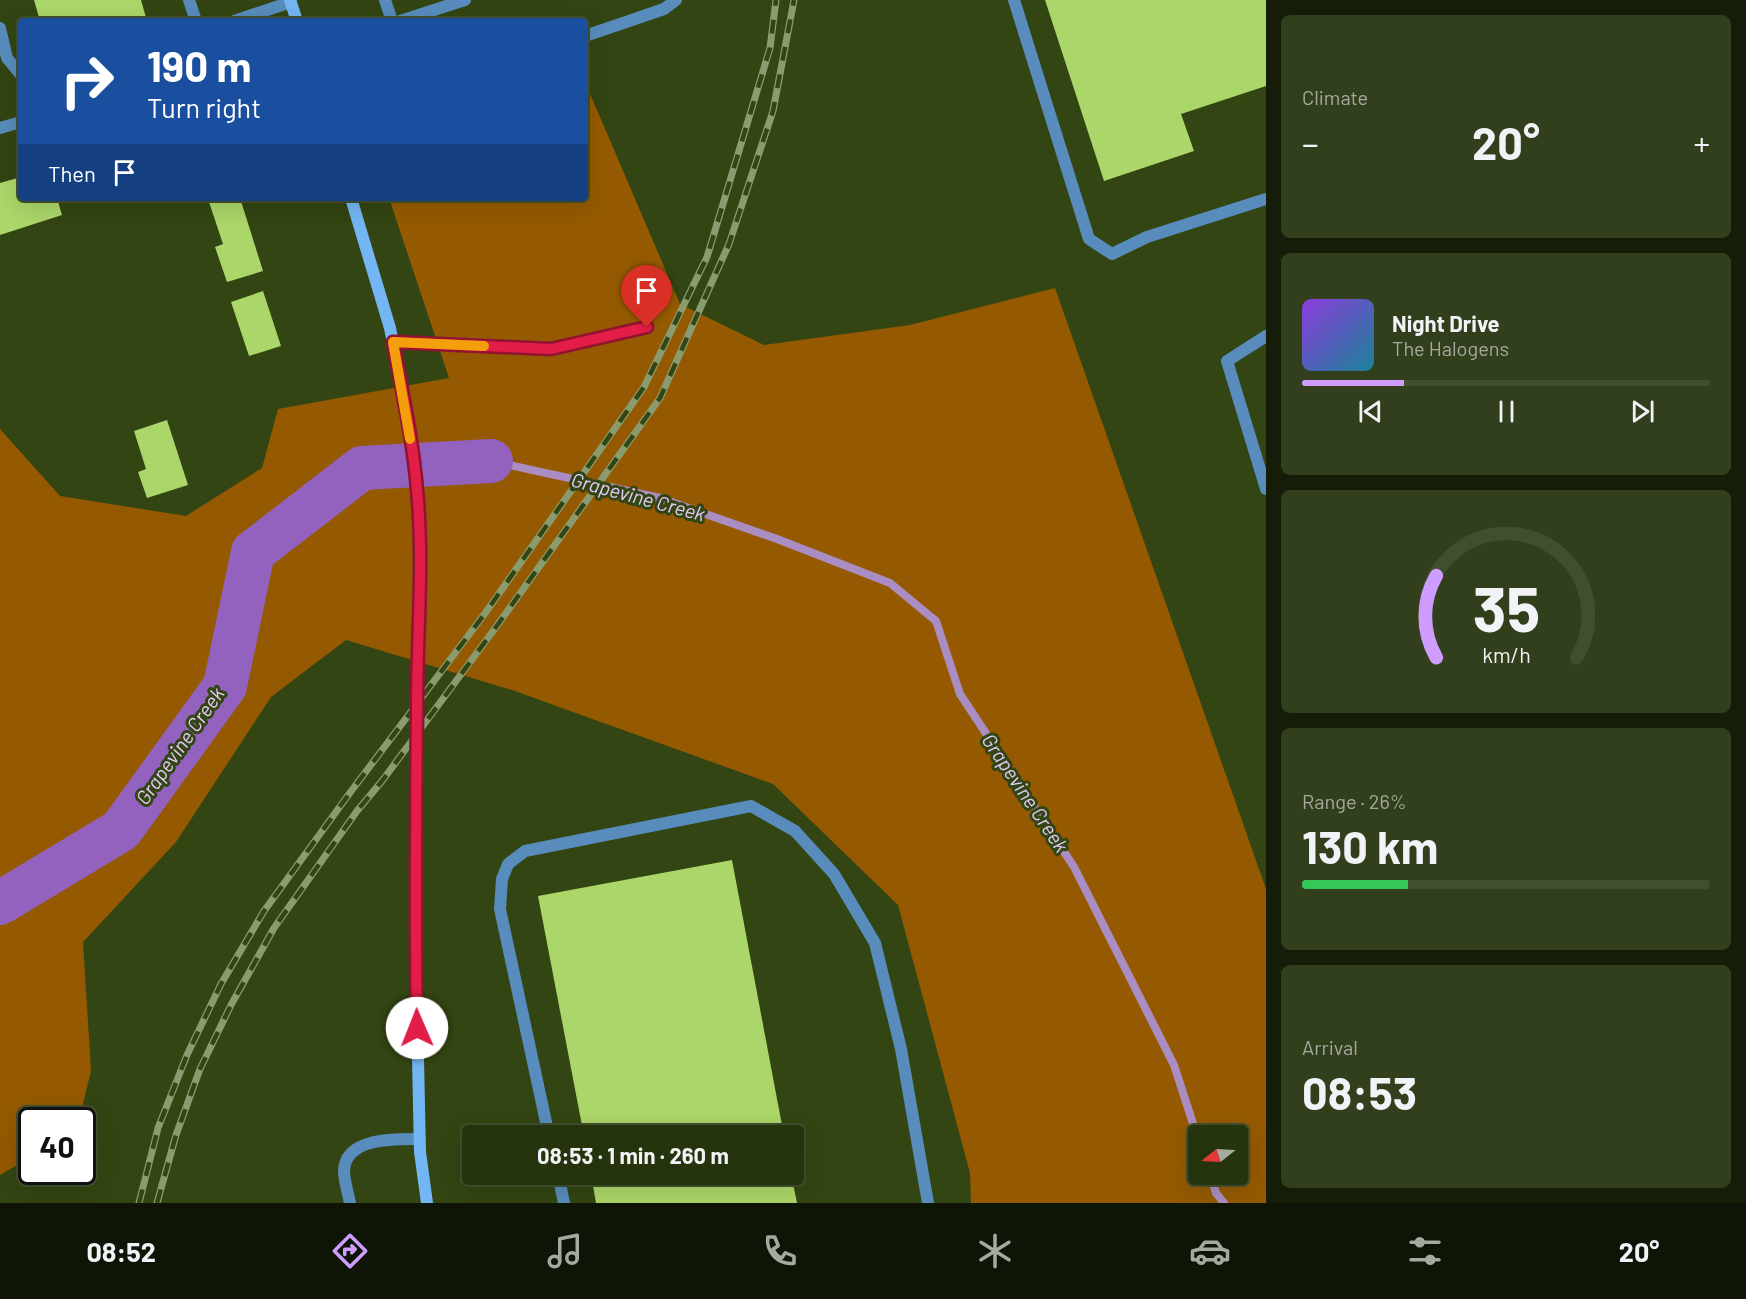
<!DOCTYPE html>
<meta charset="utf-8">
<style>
body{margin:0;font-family:Barlow,sans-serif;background:#323f1c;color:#f1f3f6;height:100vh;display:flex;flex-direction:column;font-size:22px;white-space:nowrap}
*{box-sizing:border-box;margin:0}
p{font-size:20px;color:#a4aa9e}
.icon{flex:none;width:33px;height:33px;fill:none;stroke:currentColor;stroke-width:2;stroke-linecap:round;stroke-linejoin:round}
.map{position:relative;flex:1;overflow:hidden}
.details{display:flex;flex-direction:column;gap:15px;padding:15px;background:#151d08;width:480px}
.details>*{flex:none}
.guide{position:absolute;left:18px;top:18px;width:570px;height:183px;border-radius:6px;box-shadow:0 6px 24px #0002,0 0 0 2px #424f2e;background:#1a4fa0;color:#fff;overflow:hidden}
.needle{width:39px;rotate:252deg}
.controls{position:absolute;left:1188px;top:1125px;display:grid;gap:12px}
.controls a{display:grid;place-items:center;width:60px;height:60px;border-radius:6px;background:#26340e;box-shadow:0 6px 24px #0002,0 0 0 2px #424f2e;font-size:30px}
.speed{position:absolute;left:18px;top:1107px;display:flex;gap:12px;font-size:30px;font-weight:700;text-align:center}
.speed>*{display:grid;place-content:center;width:78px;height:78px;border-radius:50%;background:#26340e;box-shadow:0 6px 24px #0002,0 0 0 2px #424f2e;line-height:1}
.speed .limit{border:3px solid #111;border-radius:9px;background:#fff;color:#111}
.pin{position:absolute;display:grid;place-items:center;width:51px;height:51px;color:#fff;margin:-62px -26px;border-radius:50% 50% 50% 0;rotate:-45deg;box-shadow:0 0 6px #0007}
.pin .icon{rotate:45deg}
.me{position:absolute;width:66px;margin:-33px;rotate:359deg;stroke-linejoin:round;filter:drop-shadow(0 0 4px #0008)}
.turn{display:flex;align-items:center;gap:21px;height:126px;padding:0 30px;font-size:27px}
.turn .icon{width:78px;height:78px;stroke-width:2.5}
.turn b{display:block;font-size:42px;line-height:51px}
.then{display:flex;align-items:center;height:57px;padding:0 30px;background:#0003;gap:12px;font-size:22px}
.big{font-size:45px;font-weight:700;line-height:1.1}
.details .tile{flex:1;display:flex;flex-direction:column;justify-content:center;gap:9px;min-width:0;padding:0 21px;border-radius:9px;background:#323f1c}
.details .dial{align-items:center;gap:0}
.dial svg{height:156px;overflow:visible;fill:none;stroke:#424f2e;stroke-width:7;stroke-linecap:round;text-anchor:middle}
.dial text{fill:#f1f3f6;stroke:none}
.song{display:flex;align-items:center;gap:18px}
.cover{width:72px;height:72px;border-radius:9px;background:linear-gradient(135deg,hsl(270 70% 55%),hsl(190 70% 35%))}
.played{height:6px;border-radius:3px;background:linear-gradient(90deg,#cf9dff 25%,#424f2e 25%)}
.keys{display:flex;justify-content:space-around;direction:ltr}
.heat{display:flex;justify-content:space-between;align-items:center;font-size:33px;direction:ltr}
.charge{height:9px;border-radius:4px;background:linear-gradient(90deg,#34c759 26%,#424f2e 0)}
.trip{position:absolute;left:462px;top:1125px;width:342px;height:60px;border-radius:6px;background:#26340e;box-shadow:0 6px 24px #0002,0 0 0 2px #424f2e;font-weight:700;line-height:60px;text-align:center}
.dock{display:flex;height:96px;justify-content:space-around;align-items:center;background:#0f1506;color:#a4aa9e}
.dock .icon{width:42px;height:42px}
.dock .active{color:#cf9dff}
.dock b{font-size:27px;color:#f1f3f6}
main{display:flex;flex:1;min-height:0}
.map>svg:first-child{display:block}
.forest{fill:#955a01;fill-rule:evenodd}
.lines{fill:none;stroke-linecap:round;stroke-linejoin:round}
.stream{stroke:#aa8dc3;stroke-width:8}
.river{stroke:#9262be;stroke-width:44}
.building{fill:#abd669}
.lane{stroke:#578cbc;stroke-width:12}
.street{stroke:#578cbc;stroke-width:12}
.secondary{stroke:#73b6f3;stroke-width:12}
.rail-casing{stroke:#8a9b70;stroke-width:7}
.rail{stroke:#334512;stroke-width:4.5;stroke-dasharray:14;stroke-linecap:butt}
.route-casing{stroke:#92132f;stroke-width:15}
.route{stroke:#e11d48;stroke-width:10}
.slow{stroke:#f59e0b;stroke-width:10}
.labels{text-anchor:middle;stroke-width:6;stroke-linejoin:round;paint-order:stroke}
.water-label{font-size:20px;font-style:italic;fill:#e2cafa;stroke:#334512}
</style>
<main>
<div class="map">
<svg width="1266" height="1203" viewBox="0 0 1266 1203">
<rect width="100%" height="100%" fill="#334512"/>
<path class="forest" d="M 585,82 L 680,304 L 764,345 L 910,325 L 1055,288 L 1266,889 L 1266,1203 L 971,1203 L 970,1173 L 898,905 L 773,784 L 512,690 L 346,640 L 271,697 L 176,842 L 83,942 L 91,1071 L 79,1120 L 32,1120 L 31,1157 L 0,1175 L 0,429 L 60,496 L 186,516 L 262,468 L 278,409 L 449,378 L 389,198 L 585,198 ZM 1198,1136 L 1238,1136 L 1238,1174 L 1198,1174 Z"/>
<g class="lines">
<g class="stream">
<path d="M 491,461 L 660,498 L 777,539 L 890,583 L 936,621 L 960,694 L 1074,867 L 1174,1065 L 1198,1139"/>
<path d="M 1210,1174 L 1216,1193 L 1224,1203"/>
</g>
<path class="river" d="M 0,903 L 121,830 L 225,686 L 253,552 L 362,468 L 491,461"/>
</g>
<g class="building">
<path d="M 34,0 L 141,0 L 147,21 L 40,21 Z"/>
<path d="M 1045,0 L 1266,0 L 1266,86 L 1181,114 L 1194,151 L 1104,181 Z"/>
<path d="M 21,177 L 21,198 L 57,198 L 62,215 L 0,235 L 0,183 Z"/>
<path d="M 220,198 L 240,198 L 263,271 L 227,282 L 215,247 L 223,244 L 209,202 Z"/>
<path d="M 263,291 L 281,346 L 249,356 L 231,302 Z"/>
<path d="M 167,420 L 188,485 L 147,498 L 138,472 L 146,469 L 134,431 Z"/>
<path d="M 732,860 L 784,1136 L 584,1136 L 538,896 Z"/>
<path d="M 591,1174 L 791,1174 L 797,1203 L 596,1203 Z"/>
</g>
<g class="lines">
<g class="lane">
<path d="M 189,0 L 196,21"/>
<path d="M 385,0 L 392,21"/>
<path d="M 1014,0 L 1089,239 L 1112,254 L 1147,237 L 1266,199"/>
<path d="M 234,21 L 291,2"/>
<path d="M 400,21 L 465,0"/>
<path d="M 0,28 L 7,58 L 21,75"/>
<path d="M 585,36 L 664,9 L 676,0"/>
<path d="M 1266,336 L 1227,361 L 1266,489"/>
<path d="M 392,342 L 551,349 L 647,327"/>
<path d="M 549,1136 L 500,909 L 502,879 L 508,864 L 525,851 L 751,806 L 795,831 L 834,874 L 875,943 L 901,1049 L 928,1203"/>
<path d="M 558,1174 L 564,1203"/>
<path d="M 350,1203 C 348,1193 344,1181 344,1170 C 346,1137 396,1139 419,1139"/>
</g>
<path class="street" d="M 0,128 L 21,122"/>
<g class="secondary">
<path d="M 290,0 L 297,21"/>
<path d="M 351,198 L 390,328 L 404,399 L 417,488 L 421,554 L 417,706 L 415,918 L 420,1152 L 427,1203"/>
</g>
<g class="rail-casing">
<g id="rail">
<path d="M 139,1203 L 158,1128 L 187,1055 L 221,984 L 264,911 L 349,794 L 486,612 L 644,387 L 707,257 L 770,48 L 776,0"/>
<path d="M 157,1203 L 176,1135 L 200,1069 L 231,1005 L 274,928 L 357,811 L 382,781 L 496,627 L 660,398 L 729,244 L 773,111 L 794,0"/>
</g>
</g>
<use href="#rail" class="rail"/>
</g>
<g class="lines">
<g class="route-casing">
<path id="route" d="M 417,1028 C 415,921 416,814 417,707 C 417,634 424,562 417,490 C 413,440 402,391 393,342 L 551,349 L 647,327"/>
</g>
<use href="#route" class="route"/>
<path class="slow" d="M 410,439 L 393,342 L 484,346"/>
</g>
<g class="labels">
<g class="water-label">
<text transform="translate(638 497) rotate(15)" y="7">Grapevine Creek</text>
<text transform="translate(180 746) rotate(-55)" y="7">Grapevine Creek</text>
<text transform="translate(1025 793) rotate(56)" y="7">Grapevine Creek</text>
</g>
</g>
</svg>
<div class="controls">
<a><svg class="needle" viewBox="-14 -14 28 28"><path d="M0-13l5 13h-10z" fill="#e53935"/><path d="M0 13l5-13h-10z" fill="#a4aa9e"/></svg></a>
</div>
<div class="speed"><div class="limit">40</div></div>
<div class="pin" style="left:647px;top:327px;background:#d93025"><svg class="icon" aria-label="arrive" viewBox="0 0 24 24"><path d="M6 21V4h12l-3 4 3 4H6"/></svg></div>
<svg class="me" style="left:417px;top:1028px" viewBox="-20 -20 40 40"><circle r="19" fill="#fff"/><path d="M0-13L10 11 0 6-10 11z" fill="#e11d48"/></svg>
<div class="trip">08:53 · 1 min · 260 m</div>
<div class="guide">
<div class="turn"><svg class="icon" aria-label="right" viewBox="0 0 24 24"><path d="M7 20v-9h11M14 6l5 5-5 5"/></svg><div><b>190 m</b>Turn right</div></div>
<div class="then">Then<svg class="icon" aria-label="arrive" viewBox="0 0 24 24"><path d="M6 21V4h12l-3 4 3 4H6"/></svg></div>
</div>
</div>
<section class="details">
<div class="tile"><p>Climate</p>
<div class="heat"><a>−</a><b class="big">20°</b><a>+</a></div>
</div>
<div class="tile">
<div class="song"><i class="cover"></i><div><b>Night Drive</b><p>The Halogens</p></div></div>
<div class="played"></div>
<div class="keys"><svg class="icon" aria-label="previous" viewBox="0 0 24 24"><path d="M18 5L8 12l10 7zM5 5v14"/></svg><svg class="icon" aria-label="pause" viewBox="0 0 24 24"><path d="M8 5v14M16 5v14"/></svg><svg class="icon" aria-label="next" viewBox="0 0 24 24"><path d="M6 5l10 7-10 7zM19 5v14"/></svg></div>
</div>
<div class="tile dial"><svg viewBox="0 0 100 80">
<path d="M14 69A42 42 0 1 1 86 69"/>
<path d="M14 69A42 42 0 0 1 14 27" stroke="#cf9dff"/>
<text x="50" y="56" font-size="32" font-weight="700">35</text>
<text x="50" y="72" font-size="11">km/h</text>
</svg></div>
<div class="tile"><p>Range · 26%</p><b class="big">130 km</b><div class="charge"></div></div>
<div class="tile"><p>Arrival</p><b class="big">08:53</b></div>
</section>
</main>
<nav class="dock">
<b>08:52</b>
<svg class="icon active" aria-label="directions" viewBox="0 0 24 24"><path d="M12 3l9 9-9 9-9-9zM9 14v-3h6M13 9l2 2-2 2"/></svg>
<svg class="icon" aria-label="music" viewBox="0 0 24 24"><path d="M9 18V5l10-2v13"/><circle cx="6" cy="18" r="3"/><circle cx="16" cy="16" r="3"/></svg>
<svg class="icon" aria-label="phone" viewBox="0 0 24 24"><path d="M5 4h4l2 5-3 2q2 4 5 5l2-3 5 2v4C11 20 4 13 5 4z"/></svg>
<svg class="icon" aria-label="climate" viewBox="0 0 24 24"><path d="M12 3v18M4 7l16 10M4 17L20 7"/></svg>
<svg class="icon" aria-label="car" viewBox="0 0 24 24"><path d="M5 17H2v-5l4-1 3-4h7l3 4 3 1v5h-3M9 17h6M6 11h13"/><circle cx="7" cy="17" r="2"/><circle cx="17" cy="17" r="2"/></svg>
<svg class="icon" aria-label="filters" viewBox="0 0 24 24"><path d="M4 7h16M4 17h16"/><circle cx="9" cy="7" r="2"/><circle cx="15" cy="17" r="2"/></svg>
<b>20°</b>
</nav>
